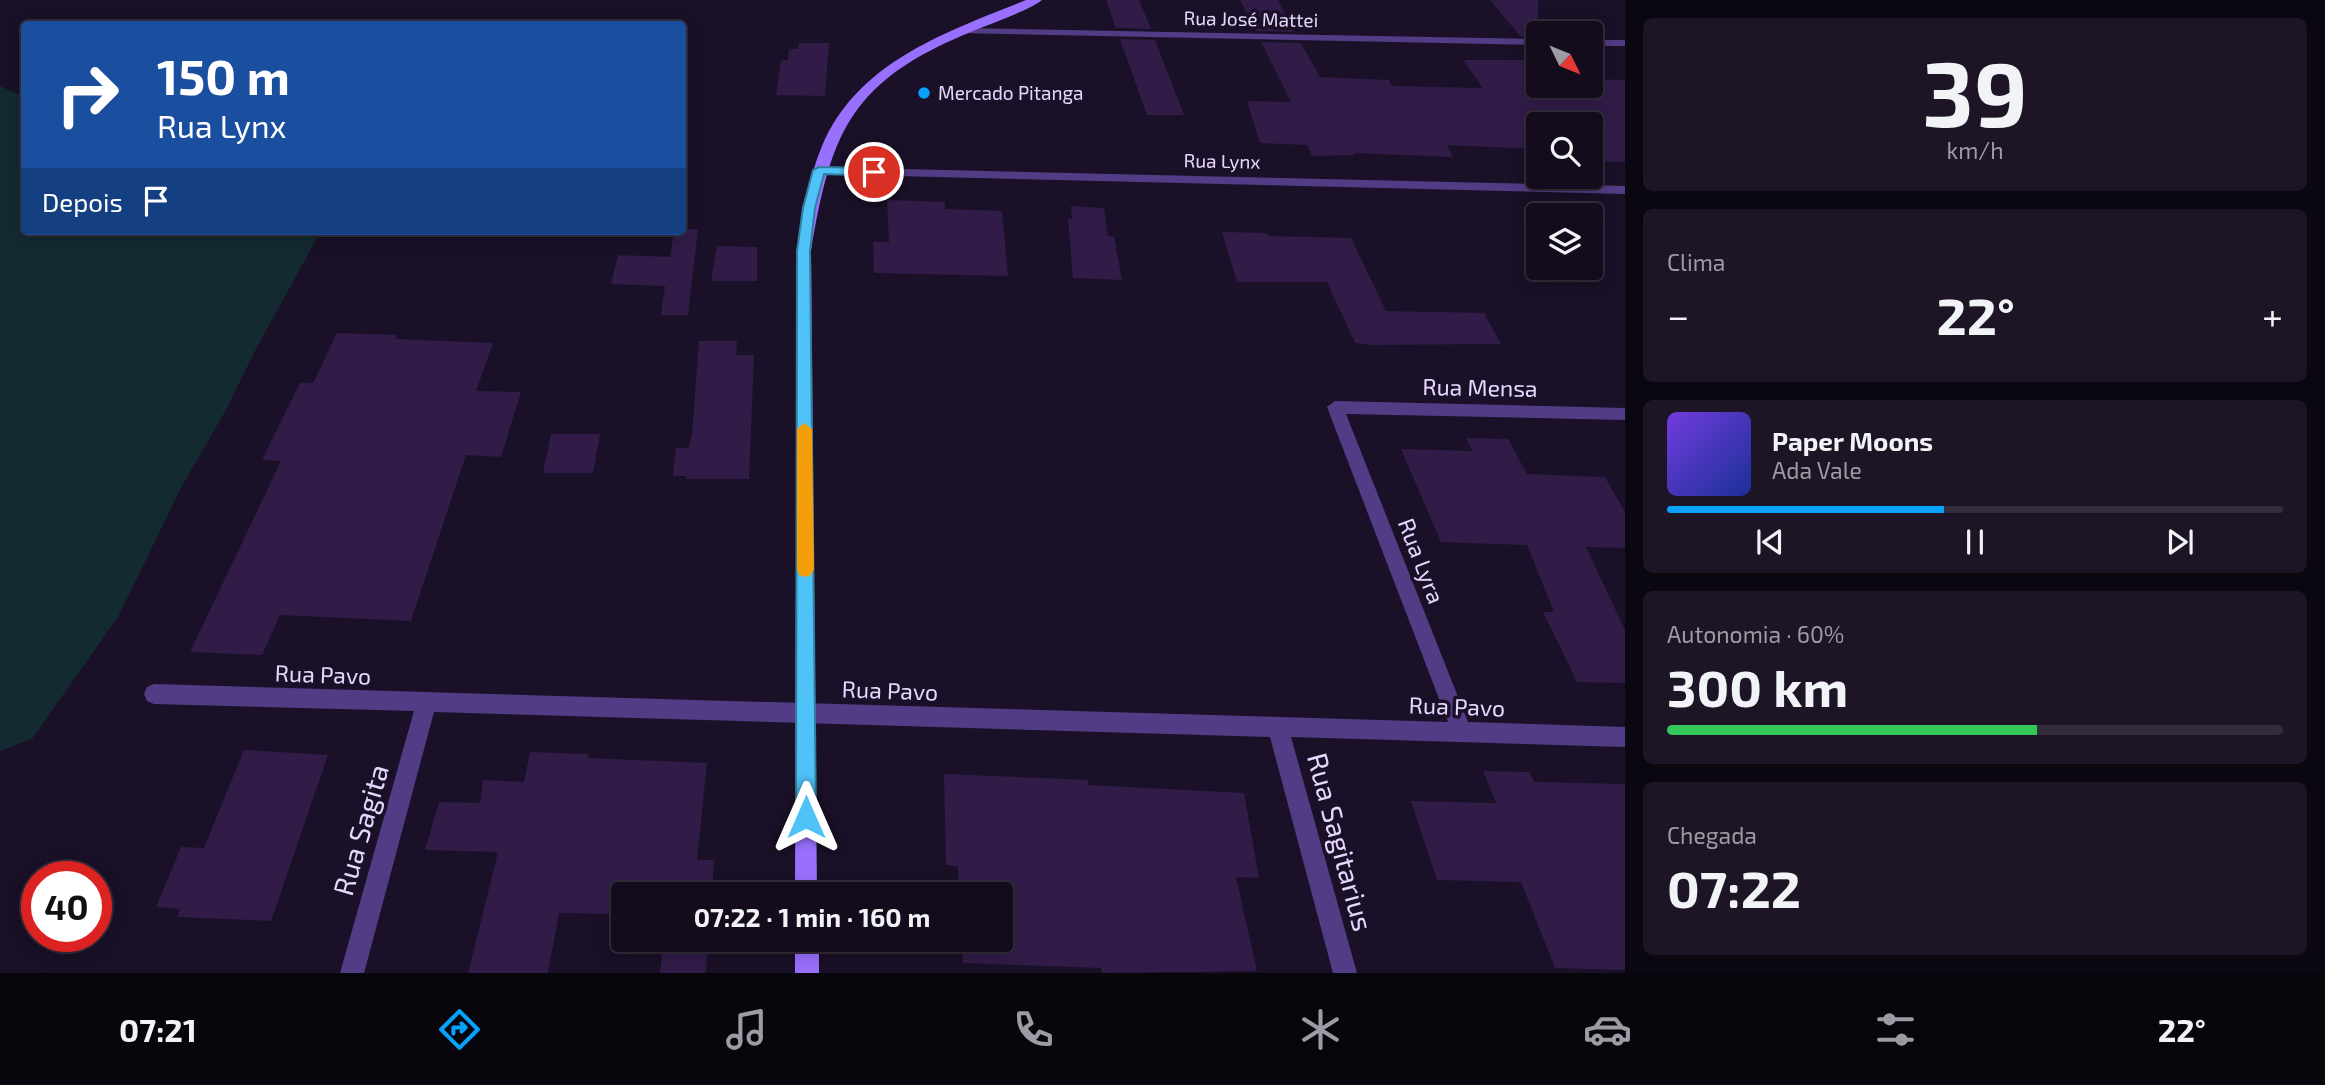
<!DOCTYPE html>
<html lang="pt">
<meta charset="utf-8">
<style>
body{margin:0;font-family:"Exo 2",sans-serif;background:#1d1526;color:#f1f3f6;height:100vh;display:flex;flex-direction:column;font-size:26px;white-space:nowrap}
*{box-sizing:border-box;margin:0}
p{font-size:23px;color:#9d9ba4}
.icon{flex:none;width:38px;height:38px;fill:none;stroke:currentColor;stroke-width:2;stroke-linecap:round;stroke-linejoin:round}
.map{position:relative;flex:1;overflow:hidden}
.drawer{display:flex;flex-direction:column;gap:18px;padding:18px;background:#0b0710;width:700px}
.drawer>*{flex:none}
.banner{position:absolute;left:21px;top:21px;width:665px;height:214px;border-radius:7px;box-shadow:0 4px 18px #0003,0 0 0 2px #332c3b;background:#1a4fa0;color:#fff;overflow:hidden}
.needle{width:46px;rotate:133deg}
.tools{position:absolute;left:1526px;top:21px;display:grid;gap:14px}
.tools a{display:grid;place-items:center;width:77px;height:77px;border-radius:7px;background:#140c1d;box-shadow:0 4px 18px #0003,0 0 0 2px #332c3b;font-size:35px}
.speed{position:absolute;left:21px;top:861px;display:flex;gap:14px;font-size:35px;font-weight:700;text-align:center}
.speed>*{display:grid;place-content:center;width:91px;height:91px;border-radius:50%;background:#140c1d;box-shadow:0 4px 18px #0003,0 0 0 2px #332c3b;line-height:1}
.speed .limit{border:10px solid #d22;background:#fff;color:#111}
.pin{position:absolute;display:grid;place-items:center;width:60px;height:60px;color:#fff;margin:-30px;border:4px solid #fff;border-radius:50%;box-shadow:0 2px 7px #0007}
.me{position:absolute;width:77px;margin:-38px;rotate:0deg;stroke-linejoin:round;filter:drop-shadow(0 0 5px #0008)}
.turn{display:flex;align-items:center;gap:24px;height:147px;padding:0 21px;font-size:32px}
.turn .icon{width:91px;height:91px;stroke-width:2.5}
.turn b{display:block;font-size:49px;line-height:60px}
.then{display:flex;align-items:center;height:66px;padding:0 21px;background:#0003;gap:14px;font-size:26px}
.big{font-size:52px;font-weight:700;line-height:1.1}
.drawer .card{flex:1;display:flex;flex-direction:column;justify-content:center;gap:10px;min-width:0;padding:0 24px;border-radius:10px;background:#1d1526}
.drawer .dial{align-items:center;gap:0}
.dial b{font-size:91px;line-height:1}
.song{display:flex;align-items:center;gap:21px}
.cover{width:84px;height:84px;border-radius:10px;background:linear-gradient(135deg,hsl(260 70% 55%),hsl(230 70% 35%))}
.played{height:7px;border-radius:4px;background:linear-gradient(90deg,#06a1fb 45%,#332c3b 45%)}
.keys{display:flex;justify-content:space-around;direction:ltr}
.heat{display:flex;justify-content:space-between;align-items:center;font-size:38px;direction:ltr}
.charge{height:10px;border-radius:5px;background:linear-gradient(90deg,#34c759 60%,#332c3b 0)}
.trip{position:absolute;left:611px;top:882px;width:402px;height:70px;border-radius:7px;background:#140c1d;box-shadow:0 4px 18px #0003,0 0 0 2px #332c3b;font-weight:700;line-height:70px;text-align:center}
.menu{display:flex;height:112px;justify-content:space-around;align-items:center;background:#08050c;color:#9d9ba4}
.menu .icon{width:49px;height:49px}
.menu .on{color:#06a1fb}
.menu b{font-size:32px;color:#f1f3f6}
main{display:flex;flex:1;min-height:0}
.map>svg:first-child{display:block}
.green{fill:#132a31}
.building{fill:#311c48}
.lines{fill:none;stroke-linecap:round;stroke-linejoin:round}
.street{fill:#523c85;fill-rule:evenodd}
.secondary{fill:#996ffd;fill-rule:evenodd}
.route{fill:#4fc3f7;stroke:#337fa1;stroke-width:2}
.slow{fill:#f59e0b}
.poi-dot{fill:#06a1fb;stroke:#1a1027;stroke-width:2.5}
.labels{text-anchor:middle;stroke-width:7;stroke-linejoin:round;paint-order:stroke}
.far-street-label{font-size:19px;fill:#e6d7fe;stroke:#1a1027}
.far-poi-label{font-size:19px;fill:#e6d7fe;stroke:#1a1027;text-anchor:start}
.street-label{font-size:23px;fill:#e6d7fe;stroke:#1a1027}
.near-street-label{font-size:28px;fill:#e6d7fe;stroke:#1a1027}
</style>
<main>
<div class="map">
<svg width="1625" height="973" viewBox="0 0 1625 973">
<rect width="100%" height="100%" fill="#1a1027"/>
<path class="green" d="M 0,86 L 24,97 L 24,231 L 321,231 L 257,347 L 226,410 L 183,484 L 118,617 L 32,739 L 0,751 Z"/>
<g class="building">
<path d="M 1106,0 L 1139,0 L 1151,29 L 1116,28 Z"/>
<path d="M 1240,0 L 1278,0 L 1295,32 L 1256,31 Z"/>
<path d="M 1490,0 L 1538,0 L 1538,36 L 1520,36 Z"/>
<path d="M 1120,39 L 1155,40 L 1184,115 L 1147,115 Z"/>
<path d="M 1261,42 L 1301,43 L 1320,77 L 1389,80 L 1392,86 L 1483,88 L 1463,60 L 1538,60 L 1538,86 L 1591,86 L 1591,79 L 1625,80 L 1625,162 L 1591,161 L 1591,124 L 1543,124 L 1538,118 L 1538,149 L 1447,145 L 1453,157 L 1353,153 L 1355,155 L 1312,156 L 1307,145 L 1260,143 L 1247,101 L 1291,102 Z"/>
<path d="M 799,43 L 829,43 L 825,96 L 776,95 L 781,60 L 788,60 L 789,49 L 798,49 Z"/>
<path d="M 887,200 L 945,202 L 945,209 L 1002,211 L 1008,276 L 874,273 L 873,242 L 889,242 Z"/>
<path d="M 1071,206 L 1104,208 L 1108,236 L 1114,237 L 1122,280 L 1073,278 L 1068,218 L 1072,219 Z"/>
<path d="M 682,228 L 698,230 L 688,315 L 661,315 L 665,286 L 611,284 L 618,255 L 670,257 L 674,231 L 682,231 Z"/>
<path d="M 1222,232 L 1267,233 L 1268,236 L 1351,238 L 1386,311 L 1484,313 L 1501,344 L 1370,345 L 1355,343 L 1327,282 L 1237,282 Z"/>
<path d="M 717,246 L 757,247 L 757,281 L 711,281 Z"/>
<path d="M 337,333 L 397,335 L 395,339 L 493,343 L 476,391 L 521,392 L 501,457 L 466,455 L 411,621 L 280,615 L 262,655 L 190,652 L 281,461 L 262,460 L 300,383 L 313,383 Z"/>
<path d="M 699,341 L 737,341 L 736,355 L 754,355 L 749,479 L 686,479 L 686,476 L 673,476 L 676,448 L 689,448 L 692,435 Z"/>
<path d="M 551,434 L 600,434 L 593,473 L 543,473 Z"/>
<path d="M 1466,438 L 1508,439 L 1527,474 L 1605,477 L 1625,512 L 1625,548 L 1586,547 L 1625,630 L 1625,683 L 1577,682 L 1543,612 L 1554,612 L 1527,545 L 1441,542 L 1401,449 L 1472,451 Z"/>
<path d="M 244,750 L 328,755 L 271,921 L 177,917 L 180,909 L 156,907 L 181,847 L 204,848 Z"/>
<path d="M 530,752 L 589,754 L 588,758 L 707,763 L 697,860 L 714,860 L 712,894 L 623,894 L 623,940 L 708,940 L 706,973 L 660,973 L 663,945 L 615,944 L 619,914 L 559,913 L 548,973 L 468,973 L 498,852 L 425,850 L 439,802 L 480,803 L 483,780 L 524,782 Z"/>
<path d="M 1483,771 L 1529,772 L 1534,782 L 1625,784 L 1625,970 L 1555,968 L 1521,882 L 1437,880 L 1411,801 L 1496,803 Z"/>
<path d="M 944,774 L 1088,780 L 1088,785 L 1244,793 L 1259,878 L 1236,877 L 1257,971 L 1102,973 L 1101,968 L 963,963 L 962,940 L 1001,940 L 1001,894 L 959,894 L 958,866 L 946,865 Z"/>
</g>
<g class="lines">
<g class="street">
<path d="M 962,28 L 1538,39 L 1538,45 L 958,33 L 958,29 Z"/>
<rect x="1591" y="40" width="34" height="6"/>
<path d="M 819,167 L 1625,186 L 1625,194 L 814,174 L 814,168 Z"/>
<path d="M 1335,401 L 1625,408 L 1625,420 L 1346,414 L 1468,722 L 1625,727 L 1625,747 L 1291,737 L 1357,973 L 1333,973 L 1270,737 L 434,712 L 364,973 L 340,973 L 414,711 L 154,704 L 147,701 L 144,694 L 147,687 L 154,684 L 1448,722 L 1327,407 Z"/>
</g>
<g class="secondary">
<path d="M 1026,0 L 1042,0 C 1025,13 980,27 959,37 C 848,85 830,138 811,251 L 817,894 L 795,894 L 797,251 C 803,216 808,179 822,146 C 858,61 947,32 1026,0 Z"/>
<rect x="795" y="940" width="24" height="33"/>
</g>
</g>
<path class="route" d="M 819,167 L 874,168 L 880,172 L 874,176 L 824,174 L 815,208 L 810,251 L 816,817 L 813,824 L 806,827 L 799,824 L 796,817 L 797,251 L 803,208 L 813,170 Z"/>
<path class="slow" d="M 804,423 L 812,429 L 814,569 L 811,575 L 805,577 L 799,575 L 797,569 L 797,429 Z"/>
<circle class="poi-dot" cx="924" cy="93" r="7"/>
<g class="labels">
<g class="far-street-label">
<text transform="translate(1251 19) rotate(1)" y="7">Rua José Mattei</text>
<text transform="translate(1222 161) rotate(1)" y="7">Rua Lynx</text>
</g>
<g class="far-poi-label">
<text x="938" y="100">Mercado Pitanga</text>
</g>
<g class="street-label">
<text transform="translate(1480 388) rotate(1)" y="8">Rua Mensa</text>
<text transform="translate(1421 561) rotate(69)" y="8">Rua Lyra</text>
<text transform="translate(323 675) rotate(2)" y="8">Rua Pavo</text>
<text transform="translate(890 691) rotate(2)" y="8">Rua Pavo</text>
<text transform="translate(1457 707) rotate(2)" y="8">Rua Pavo</text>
</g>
<g class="near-street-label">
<text transform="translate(361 830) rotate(-74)" y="10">Rua Sagita</text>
<text transform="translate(1340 842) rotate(75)" y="10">Rua Sagitarius</text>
</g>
</g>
</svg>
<div class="tools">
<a><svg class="needle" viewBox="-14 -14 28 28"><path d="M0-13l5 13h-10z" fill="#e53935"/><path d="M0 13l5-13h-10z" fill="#9d9ba4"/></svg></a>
<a><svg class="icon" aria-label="search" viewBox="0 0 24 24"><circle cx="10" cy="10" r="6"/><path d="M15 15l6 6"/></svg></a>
<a><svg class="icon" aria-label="layers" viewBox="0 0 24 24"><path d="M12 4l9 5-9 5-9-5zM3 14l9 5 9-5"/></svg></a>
</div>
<div class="speed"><div class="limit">40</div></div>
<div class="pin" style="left:874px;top:172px;background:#d93025"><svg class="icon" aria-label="arrive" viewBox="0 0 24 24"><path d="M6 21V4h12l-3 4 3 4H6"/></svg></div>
<svg class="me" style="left:806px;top:817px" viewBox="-20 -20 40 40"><path d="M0-17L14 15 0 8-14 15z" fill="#4fc3f7" stroke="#fff" stroke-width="4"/></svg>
<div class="trip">07:22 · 1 min · 160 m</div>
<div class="banner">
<div class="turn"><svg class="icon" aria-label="right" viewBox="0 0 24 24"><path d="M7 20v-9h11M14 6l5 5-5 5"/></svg><div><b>150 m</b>Rua Lynx</div></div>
<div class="then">Depois<svg class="icon" aria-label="arrive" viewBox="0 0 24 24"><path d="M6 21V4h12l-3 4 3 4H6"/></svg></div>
</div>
</div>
<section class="drawer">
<div class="card dial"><b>39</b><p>km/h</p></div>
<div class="card"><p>Clima</p>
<div class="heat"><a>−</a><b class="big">22°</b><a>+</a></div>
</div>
<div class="card">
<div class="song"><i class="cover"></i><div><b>Paper Moons</b><p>Ada Vale</p></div></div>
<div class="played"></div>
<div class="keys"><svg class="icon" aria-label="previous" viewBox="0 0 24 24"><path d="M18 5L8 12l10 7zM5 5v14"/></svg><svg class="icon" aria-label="pause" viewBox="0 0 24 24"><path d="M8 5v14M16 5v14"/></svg><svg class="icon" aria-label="next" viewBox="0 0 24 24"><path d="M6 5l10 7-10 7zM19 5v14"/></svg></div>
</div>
<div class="card"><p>Autonomia · 60%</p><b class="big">300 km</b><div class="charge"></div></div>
<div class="card"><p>Chegada</p><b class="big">07:22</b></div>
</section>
</main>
<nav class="menu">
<b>07:21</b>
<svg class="icon on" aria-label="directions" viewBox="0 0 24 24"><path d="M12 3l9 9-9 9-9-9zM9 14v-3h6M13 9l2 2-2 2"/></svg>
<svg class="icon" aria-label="music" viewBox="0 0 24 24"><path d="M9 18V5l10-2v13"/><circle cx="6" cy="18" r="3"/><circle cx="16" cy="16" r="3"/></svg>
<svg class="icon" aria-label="phone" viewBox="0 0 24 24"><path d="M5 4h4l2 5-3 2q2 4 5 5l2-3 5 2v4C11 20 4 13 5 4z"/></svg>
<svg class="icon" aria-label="climate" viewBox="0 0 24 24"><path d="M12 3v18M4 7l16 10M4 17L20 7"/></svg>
<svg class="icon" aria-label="car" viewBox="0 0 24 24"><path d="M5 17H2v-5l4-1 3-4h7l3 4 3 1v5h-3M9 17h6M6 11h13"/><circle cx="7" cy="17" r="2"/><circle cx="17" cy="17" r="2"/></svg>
<svg class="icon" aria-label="filters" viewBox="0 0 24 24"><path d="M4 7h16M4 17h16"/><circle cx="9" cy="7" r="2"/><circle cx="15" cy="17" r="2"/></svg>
<b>22°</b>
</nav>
